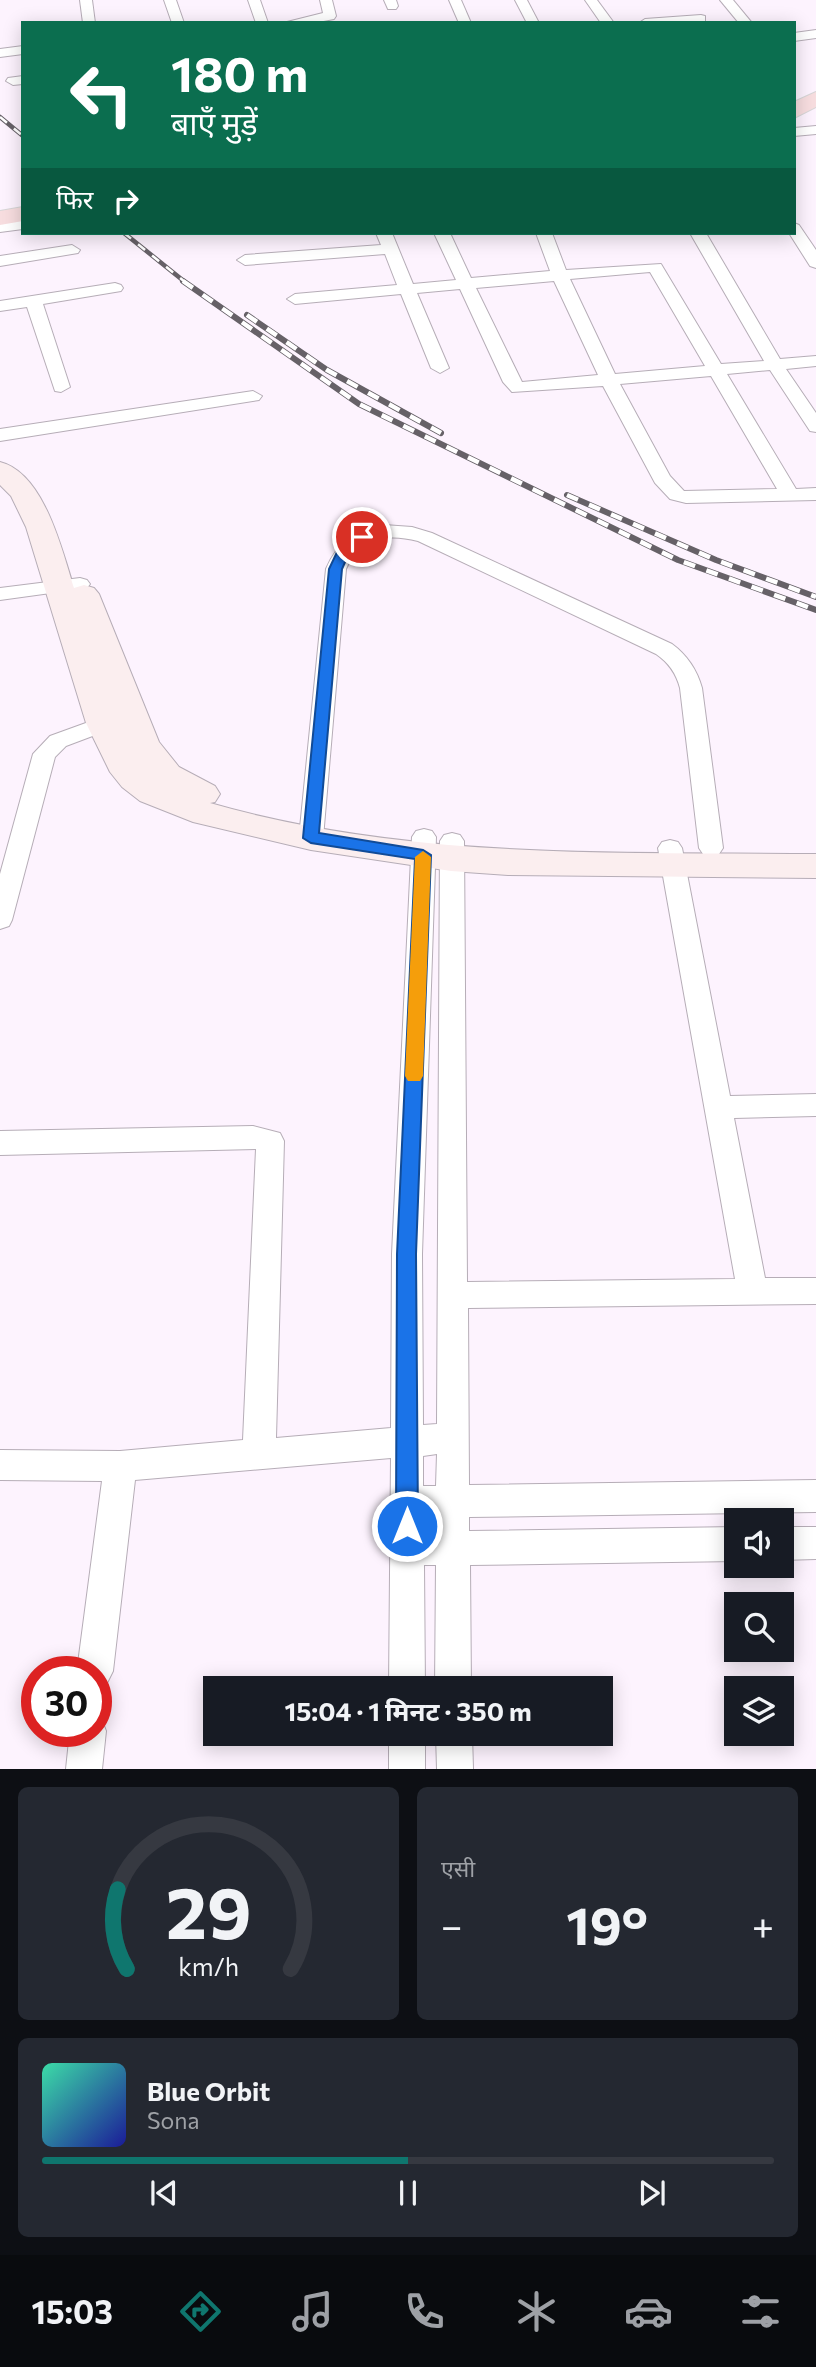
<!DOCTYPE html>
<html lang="hi">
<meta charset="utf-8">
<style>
body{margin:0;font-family:Commissioner,"Noto Sans Devanagari",sans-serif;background:#242831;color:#f1f3f6;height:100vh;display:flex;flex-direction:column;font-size:26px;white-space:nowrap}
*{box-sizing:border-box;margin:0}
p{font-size:23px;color:#9ea1a6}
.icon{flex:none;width:38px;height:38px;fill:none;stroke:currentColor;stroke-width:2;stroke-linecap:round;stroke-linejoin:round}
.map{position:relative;height:1769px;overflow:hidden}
.sheet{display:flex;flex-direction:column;gap:18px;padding:18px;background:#0d0f14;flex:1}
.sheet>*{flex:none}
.hud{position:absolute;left:21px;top:21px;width:775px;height:214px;border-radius:0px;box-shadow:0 4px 18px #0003;background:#0b6e4f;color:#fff;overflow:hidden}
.controls{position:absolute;left:724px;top:1508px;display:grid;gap:14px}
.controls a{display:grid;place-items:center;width:70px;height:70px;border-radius:0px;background:#171b24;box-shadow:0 4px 18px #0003;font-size:35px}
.speed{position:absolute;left:21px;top:1656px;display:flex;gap:14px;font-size:35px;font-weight:700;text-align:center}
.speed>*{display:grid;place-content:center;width:91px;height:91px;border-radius:50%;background:#171b24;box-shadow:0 4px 18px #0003;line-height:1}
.speed .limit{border:10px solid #d22;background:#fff;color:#111}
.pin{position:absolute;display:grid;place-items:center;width:60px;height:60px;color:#fff;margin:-30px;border:4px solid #fff;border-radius:50%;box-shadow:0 2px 7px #0007}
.me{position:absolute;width:77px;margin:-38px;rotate:0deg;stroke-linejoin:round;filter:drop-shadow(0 0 5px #0008)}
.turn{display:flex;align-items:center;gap:24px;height:147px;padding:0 35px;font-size:32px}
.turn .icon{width:91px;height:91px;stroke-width:2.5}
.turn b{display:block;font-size:49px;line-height:60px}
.then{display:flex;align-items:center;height:66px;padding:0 35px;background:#0003;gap:14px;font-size:26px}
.big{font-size:52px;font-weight:700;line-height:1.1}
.sheet .card{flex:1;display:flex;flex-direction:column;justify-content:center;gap:10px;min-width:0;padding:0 24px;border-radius:10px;background:#242831}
.sheet .dial{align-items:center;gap:0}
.dial svg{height:182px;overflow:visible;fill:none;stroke:#363941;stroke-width:7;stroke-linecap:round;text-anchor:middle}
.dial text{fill:#f1f3f6;stroke:none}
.song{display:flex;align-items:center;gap:21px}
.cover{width:84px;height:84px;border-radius:10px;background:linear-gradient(135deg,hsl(160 70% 55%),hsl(240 70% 35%))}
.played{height:7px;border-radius:4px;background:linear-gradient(90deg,#0f766e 50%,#363941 50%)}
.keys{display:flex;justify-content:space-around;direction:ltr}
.heat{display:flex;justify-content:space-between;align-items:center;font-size:38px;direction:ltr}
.sheet .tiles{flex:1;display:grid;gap:18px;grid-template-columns:1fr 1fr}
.card:last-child{grid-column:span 2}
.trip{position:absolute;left:203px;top:1676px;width:410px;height:70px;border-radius:0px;background:#171b24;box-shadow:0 4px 18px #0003;font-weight:700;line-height:70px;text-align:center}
.dock{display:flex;height:112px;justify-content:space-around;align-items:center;background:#090b0e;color:#9ea1a6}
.dock .icon{width:49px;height:49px}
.dock .current{color:#0f766e}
.dock b{font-size:32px;color:#f1f3f6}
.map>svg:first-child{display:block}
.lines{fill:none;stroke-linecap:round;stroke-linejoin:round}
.street-casing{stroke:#b6adb7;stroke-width:2}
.secondary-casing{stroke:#b6adb7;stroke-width:2}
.primary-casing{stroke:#d7d6d7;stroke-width:2}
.street{fill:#fff;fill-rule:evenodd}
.secondary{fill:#fbeeef;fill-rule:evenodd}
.primary{fill:#f7dddf;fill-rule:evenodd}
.rail-far1-casing{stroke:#666167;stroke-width:4.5}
.rail-casing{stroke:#666167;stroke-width:6}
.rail-far1{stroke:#fff;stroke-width:2.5;stroke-dasharray:9;stroke-linecap:butt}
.rail{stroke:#fff;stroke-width:4.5;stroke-dasharray:12;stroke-linecap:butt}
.route{fill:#1a73e8;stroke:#114b97;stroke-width:2}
.slow{fill:#f59e0b}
</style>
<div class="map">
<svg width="816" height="1769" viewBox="0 0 816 1769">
<rect width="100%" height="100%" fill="#fdf3fe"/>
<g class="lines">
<g class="street-casing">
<g id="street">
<path d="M 80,0 L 92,0 L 95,23 L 83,23 Z"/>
<path d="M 164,0 L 176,0 L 184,23 L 172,23 Z"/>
<path d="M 248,0 L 260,0 L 268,23 L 256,23 Z"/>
<path d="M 320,0 L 332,0 L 336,16 L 334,19 L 313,23 L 283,23 L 323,13 Z"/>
<path d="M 384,0 L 396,0 L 398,6 L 396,9 L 388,9 Z"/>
<path d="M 449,0 L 461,0 L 471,23 L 459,23 Z"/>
<path d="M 515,0 L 527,0 L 539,23 L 527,23 Z"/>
<path d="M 585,0 L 597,0 L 614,23 L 601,23 Z"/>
<path d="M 720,0 L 733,0 L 752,23 L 739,23 Z"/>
<path d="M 701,15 L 705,16 L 705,22 L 639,23 L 645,19 Z"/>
<path d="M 816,30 L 816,38 L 794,41 L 794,33 Z"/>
<path d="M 23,46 L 23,54 L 0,57 L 0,49 Z"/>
<path d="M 23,76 L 23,84 L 13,85 L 6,81 L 8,78 Z"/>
<path d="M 816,126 L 816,134 L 794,136 L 794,128 Z"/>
<path d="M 23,219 L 23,229 L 0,232 L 0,222 Z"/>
<path d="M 794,223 L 799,225 L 816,250 L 816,268 L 810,266 L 789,233 L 794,233 Z"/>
<path d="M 376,233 L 392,233 L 413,284 L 456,280 L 434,233 L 450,233 L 471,278 L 550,271 L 536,233 L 552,233 L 566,270 L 661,264 L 721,364 L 764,361 L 690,233 L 706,233 L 780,359 L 816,356 L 816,366 L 786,369 L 816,413 L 816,432 L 810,431 L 770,370 L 727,374 L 796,489 L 816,488 L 816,500 L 686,503 L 670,499 L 655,483 L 603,386 L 512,392 L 503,382 L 460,289 L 417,293 L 449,368 L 440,373 L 431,368 L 401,294 L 295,304 L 287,299 L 295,294 L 397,285 L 385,254 L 245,265 L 237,260 L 245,255 L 381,245 ZM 650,272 L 705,366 L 615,374 L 570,279 ZM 554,281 L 598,375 L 522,382 L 476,288 ZM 711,376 L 777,489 L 684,491 L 670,476 L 620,384 Z"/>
<path d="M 72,245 L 80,250 L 78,253 L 0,266 L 0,256 Z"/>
<path d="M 115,283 L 121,285 L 123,288 L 121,291 L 43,304 L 70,387 L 61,392 L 55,391 L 27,307 L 0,311 L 0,301 Z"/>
<path d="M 253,391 L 262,396 L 259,400 L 0,441 L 0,429 Z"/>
<path d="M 384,525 L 412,527 L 432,533 L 672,644 C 687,655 697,670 702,688 L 723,848 L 719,854 L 711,856 L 703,854 L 699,848 L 680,688 C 676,673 669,663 656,654 L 418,541 C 387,533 359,537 346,569 L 323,838 L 319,844 L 311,846 L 303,844 L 299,838 L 326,569 C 338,541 355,530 384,525 Z"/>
<path d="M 80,578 L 87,580 L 90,584 L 87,588 L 0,600 L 0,588 Z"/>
<path d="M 119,711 L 127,713 L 130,718 L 127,723 L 66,746 L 55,757 L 12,920 L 9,926 L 0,929 L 0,874 L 33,754 L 50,736 Z"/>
<path d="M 424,829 L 432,831 L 436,837 L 422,1254 L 423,1425 L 437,1424 L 440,841 L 444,835 L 452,833 L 460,835 L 464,841 L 467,1282 L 735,1279 L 658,848 L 662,842 L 670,840 L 678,842 L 682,848 L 730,1096 L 816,1094 L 816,1116 L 734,1118 L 765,1278 L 816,1278 L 816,1304 L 468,1308 L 469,1485 L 816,1480 L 816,1512 L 469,1517 L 469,1531 L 737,1527 L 737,1561 L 470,1565 L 471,1689 L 435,1689 L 436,1565 L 424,1565 L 425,1689 L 389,1689 L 391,1458 L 135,1480 L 113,1671 L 107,1683 L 96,1688 L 96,1671 L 77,1671 L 102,1481 L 0,1480 L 0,1450 L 120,1451 L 243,1440 L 256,1149 L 0,1155 L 0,1131 L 253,1126 L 280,1133 L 284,1141 L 276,1438 L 391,1428 L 392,1254 L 412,837 L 416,831 ZM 437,1454 L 436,1486 L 423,1486 L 423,1456 ZM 424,1518 L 436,1518 L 436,1532 L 424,1532 Z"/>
<path d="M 782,1527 L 816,1527 L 816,1559 L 782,1560 Z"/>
<path d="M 96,1716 L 101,1718 L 106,1731 L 102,1769 L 66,1769 L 70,1731 L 96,1731 Z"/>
<rect x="389" y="1734" width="36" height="35"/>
<path d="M 436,1734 L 472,1734 L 473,1769 L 437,1769 Z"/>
</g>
</g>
<g class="secondary-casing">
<path id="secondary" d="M 0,462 C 44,473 62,550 74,588 L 84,585 L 94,588 L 99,594 L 159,742 L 179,767 L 215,786 L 220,794 L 215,802 L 210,803 C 407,860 614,852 816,854 L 816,878 L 508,875 L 451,871 L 311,850 L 193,822 L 140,801 L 122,787 L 110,772 L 86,723 L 26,527 L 11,496 L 0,485 Z"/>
</g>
<g class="primary-casing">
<g id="primary">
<path d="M 816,92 L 816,107 L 794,118 L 794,102 Z"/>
<path d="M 23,207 L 23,221 L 0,225 L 0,211 Z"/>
</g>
</g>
<use href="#street" class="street"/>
<use href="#secondary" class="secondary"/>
<use href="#primary" class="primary"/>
<g class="rail-far1-casing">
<g id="rail-far1">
<path d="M 0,117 L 23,136"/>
<path d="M 124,233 L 185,282"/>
</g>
</g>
<g class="rail-casing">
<g id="rail">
<path d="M 183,281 L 359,404 L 678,560 L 816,610"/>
<path d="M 247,315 L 327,370 L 441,433"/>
<path d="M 567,495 L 716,560 L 816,597"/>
</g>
</g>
<use href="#rail-far1" class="rail-far1"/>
<use href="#rail" class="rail"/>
</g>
<path class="route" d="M 362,533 L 368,537 L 349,553 L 342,569 L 319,833 L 423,850 L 431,855 L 416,1254 L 418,1526 L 415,1533 L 407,1536 L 399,1533 L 396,1526 L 397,1254 L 415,859 L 311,843 L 303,838 L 329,569 L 339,548 Z"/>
<path class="slow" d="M 423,851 L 431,857 L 423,1076 L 420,1081 L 408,1081 L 405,1076 L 415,857 Z"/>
</svg>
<div class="controls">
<a><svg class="icon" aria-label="sound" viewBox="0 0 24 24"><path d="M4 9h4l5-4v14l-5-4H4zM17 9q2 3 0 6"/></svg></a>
<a><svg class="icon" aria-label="search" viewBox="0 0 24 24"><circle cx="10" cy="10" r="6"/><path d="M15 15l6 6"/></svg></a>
<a><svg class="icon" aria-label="layers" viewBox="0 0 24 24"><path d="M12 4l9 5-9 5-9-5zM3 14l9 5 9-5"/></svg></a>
</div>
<div class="speed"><div class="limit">30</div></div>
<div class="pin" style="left:362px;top:537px;background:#d93025"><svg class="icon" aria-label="arrive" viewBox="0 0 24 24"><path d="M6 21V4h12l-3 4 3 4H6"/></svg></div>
<svg class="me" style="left:407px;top:1526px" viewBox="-20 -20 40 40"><circle r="17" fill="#1a73e8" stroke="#fff" stroke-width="3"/><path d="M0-11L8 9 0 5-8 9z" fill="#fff"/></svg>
<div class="trip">15:04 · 1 मिनट · 350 m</div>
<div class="hud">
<div class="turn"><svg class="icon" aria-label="left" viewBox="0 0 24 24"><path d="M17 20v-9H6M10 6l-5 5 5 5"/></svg><div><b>180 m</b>बाएँ मुड़ें</div></div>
<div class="then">फिर<svg class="icon" aria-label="right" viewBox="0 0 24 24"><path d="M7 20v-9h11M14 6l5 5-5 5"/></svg></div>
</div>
</div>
<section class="sheet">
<div class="tiles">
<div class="card dial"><svg viewBox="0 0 100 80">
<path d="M14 69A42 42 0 1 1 86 69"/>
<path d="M14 69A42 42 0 0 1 10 34" stroke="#0f766e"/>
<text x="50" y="56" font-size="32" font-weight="700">29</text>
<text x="50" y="72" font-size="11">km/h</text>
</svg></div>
<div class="card"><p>एसी</p>
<div class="heat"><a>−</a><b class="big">19°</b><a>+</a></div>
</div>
<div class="card">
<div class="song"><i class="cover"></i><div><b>Blue Orbit</b><p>Sona</p></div></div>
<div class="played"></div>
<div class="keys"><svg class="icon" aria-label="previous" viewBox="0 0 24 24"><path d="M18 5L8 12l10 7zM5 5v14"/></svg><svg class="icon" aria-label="pause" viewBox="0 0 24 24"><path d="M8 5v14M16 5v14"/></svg><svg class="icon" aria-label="next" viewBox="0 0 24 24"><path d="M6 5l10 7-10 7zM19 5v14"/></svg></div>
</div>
</div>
</section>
<nav class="dock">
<b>15:03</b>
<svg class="icon current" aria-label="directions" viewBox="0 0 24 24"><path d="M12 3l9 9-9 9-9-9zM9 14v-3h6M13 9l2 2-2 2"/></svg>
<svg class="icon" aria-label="music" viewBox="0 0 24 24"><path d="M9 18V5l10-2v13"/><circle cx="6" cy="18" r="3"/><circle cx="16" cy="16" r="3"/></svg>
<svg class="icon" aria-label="phone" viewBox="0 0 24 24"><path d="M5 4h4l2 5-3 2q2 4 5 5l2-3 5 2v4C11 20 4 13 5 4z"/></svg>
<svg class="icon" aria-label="climate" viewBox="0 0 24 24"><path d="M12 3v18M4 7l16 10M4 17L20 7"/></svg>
<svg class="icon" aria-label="car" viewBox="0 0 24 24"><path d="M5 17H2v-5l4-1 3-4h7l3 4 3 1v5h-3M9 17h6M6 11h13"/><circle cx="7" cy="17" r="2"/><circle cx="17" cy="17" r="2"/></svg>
<svg class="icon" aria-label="filters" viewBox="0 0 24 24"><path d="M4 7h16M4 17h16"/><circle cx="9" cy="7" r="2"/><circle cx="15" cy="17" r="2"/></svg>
</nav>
